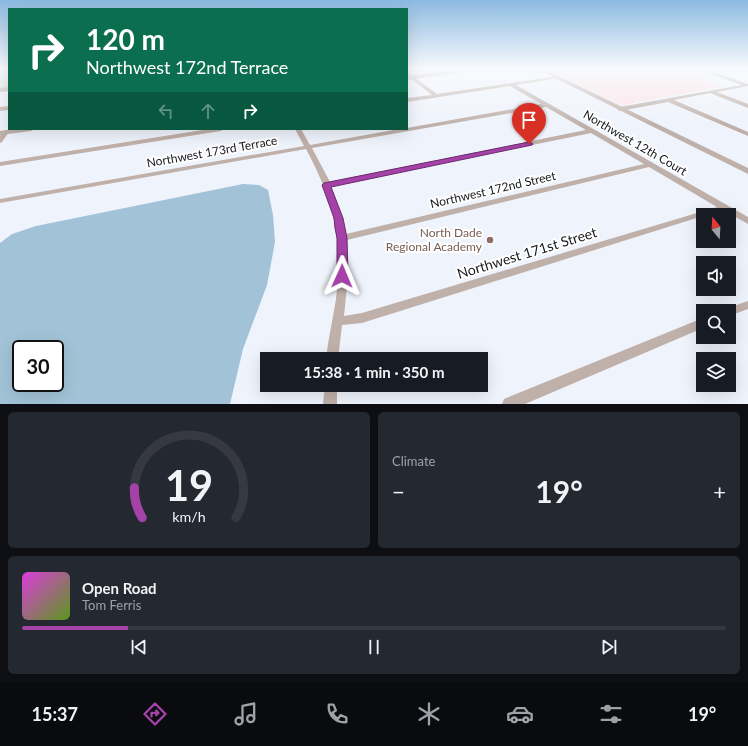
<!DOCTYPE html>
<meta charset="utf-8">
<style>
body{margin:0;font-family:Lato,sans-serif;background:#242831;color:#f1f3f6;height:100vh;display:flex;flex-direction:column;font-size:15px;white-space:nowrap}
*{box-sizing:border-box;margin:0}
p{font-size:13px;color:#9ea1a6}
.icon{flex:none;width:22px;height:22px;fill:none;stroke:currentColor;stroke-width:2;stroke-linecap:round;stroke-linejoin:round}
.map{position:relative;height:404px;overflow:hidden}
.drawer{display:flex;flex-direction:column;gap:8px;padding:8px;background:#0d0f14;flex:1}
.drawer>*{flex:none}
.banner{position:absolute;left:8px;top:8px;width:400px;height:122px;border-radius:0px;box-shadow:0 4px 16px #0002;background:#0b6e4f;color:#fff;overflow:hidden}
.needle{width:26px;rotate:342deg}
.controls{position:absolute;left:696px;top:208px;display:grid;gap:8px}
.controls a{display:grid;place-items:center;width:40px;height:40px;border-radius:0px;background:#171b24;box-shadow:0 4px 16px #0002;font-size:20px}
.speed{position:absolute;left:12px;top:340px;display:flex;gap:8px;font-size:20px;font-weight:700;text-align:center}
.speed>*{display:grid;place-content:center;width:52px;height:52px;border-radius:50%;background:#171b24;box-shadow:0 4px 16px #0002;line-height:1}
.speed .limit{border:2px solid #111;border-radius:6px;background:#fff;color:#111}
.pin{position:absolute;display:grid;place-items:center;width:34px;height:34px;color:#fff;margin:-41px -17px;border-radius:50% 50% 50% 0;rotate:-45deg;box-shadow:0 0 4px #0007}
.pin .icon{rotate:45deg}
.me{position:absolute;width:44px;margin:-22px;rotate:1deg;stroke-linejoin:round;filter:drop-shadow(0 0 3px #0008)}
.turn{display:flex;align-items:center;gap:14px;height:84px;padding:0 12px;font-size:18px}
.turn .icon{width:52px;height:52px;stroke-width:2.5}
.turn b{display:block;font-size:28px;line-height:34px}
.lanes{display:flex;align-items:center;height:38px;padding:0 12px;background:#0003;justify-content:center;gap:20px;direction:ltr}
.lanes .off{opacity:.35}
.big{font-size:30px;font-weight:700;line-height:1.1}
.drawer .widget{flex:1;display:flex;flex-direction:column;justify-content:center;gap:6px;min-width:0;padding:0 14px;border-radius:6px;background:#242831}
.drawer .dial{align-items:center;gap:0}
.dial svg{height:104px;overflow:visible;fill:none;stroke:#363941;stroke-width:7;stroke-linecap:round;text-anchor:middle}
.dial text{fill:#f1f3f6;stroke:none}
.song{display:flex;align-items:center;gap:12px}
.cover{width:48px;height:48px;border-radius:6px;background:linear-gradient(135deg,hsl(300 70% 55%),hsl(90 70% 35%))}
.played{height:4px;border-radius:2px;background:linear-gradient(90deg,#a442a8 15%,#363941 15%)}
.keys{display:flex;justify-content:space-around;direction:ltr}
.heat{display:flex;justify-content:space-between;align-items:center;font-size:22px;direction:ltr}
.drawer .tiles{flex:1;display:grid;gap:8px;grid-template-columns:1fr 1fr}
.widget:last-child{grid-column:span 2}
.trip{position:absolute;left:260px;top:352px;width:228px;height:40px;border-radius:0px;background:#171b24;box-shadow:0 4px 16px #0002;font-weight:700;line-height:40px;text-align:center}
.menu{display:flex;height:64px;justify-content:space-around;align-items:center;background:#090b0e;color:#9ea1a6}
.menu .icon{width:28px;height:28px}
.menu .current{color:#a442a8}
.menu b{font-size:18px;color:#f1f3f6}
.map>svg:first-child{display:block}
.education{fill:#fde2e3}
.green{fill:#cce5d3}
.water{fill:#a2c3d7;fill-rule:evenodd}
.lines{fill:none;stroke-linecap:round;stroke-linejoin:round}
.minor{fill:#bfb0a9;fill-rule:evenodd}
.tertiary{fill:#bfb0a9;fill-rule:evenodd}
.route{fill:#a442a8;stroke:#6b2b6d}
.education-dot{fill:#8d6e63;stroke:#fff;stroke-width:1.5}
.labels{text-anchor:middle;stroke-width:4;stroke-linejoin:round;paint-order:stroke}
.street-label{font-size:12px;fill:#17191b;stroke:#fff}
.education-label{font-size:12px;fill:#785e54;stroke:#fff;text-anchor:end}
.near-street-label{font-size:14px;fill:#17191b;stroke:#fff}
</style>
<div class="map">
<svg width="748" height="404" viewBox="0 0 748 404">
<rect width="100%" height="100%" fill="#eff3fb"/>
<path class="education" d="M 546,69 L 673,69 L 723,86 L 622,105 Z"/>
<path class="green" d="M 6,69 L 9,69 L 9,88 L 0,89 L 0,75 Z"/>
<path class="water" d="M 243,184 L 259,185 L 268,190 L 273,215 L 275,242 L 267,285 L 243,349 L 230,404 L 0,404 L 0,243 L 12,234 L 36,226 ZM 21,349 L 55,349 L 55,383 L 21,383 Z"/>
<g class="lines">
<g class="minor">
<path d="M 698,69 L 704,69 L 748,84 L 748,86 L 717,92 L 748,104 L 748,108 L 710,93 L 674,100 L 748,132 L 748,136 L 668,102 L 620,111 L 617,109 L 620,107 L 742,85 Z"/>
<path d="M 407,72 L 437,94 L 560,76 L 560,77 L 558,78 L 516,85 L 748,217 L 748,224 L 723,210 L 703,215 L 703,216 L 362,323 L 342,325 L 338,359 L 326,359 C 328,339 333,319 336,299 C 343,240 334,201 306,149 L 0,203 L 0,199 L 304,146 L 295,129 L 301,129 L 310,145 L 399,129 L 407,129 L 407,128 L 541,104 L 510,86 L 407,102 L 407,98 L 432,95 L 407,75 ZM 546,107 L 586,130 L 330,182 L 312,148 ZM 591,133 L 644,164 L 346,234 L 340,210 L 331,186 ZM 649,167 L 717,207 L 362,313 L 344,316 L 348,276 L 347,240 Z"/>
<path d="M 9,87 L 9,91 L 0,92 L 0,88 Z"/>
<path d="M 9,106 L 9,110 L 0,111 L 0,107 Z"/>
<path d="M 209,129 L 224,129 L 221,131 L 0,166 L 0,162 Z"/>
<path d="M 6,130 L 9,132 L 2,142 L 0,143 L 0,136 L 4,131 Z"/>
<path d="M 748,301 L 748,309 L 729,316 L 729,311 L 724,311 L 725,309 Z"/>
<path d="M 703,318 L 703,328 L 525,404 L 502,404 L 504,399 Z"/>
<path d="M 325,385 L 337,385 L 337,404 L 323,404 Z"/>
</g>
<g class="tertiary">
<path d="M 463,69 L 476,69 L 473,71 L 407,80 L 407,76 Z"/>
<path d="M 537,69 L 544,69 L 748,168 L 748,174 Z"/>
<path d="M 13,129 L 35,129 L 31,131 L 0,135 L 0,131 Z"/>
</g>
</g>
<linearGradient id="sky" x2="0" y2="1"><stop stop-color="#8cbae1"/><stop offset="0.55" stop-color="#f8fafd"/><stop offset="1" stop-color="#f8fafd" stop-opacity="0"/></linearGradient>
<rect width="748" height="125" fill="url(#sky)"/>
<path class="route" d="M 529,142 L 533,144 L 532,145 L 331,187 L 343,218 L 347,238 L 348,276 L 346,279 L 342,281 L 338,279 L 337,276 L 337,238 L 335,228 L 334,218 L 322,185 L 324,183 Z"/>
<circle class="education-dot" cx="490" cy="240" r="4"/>
<g class="labels">
<g class="street-label">
<text transform="translate(635 143) rotate(30)" y="4">Northwest 12th Court</text>
<text transform="translate(212 152) rotate(-10)" y="4">Northwest 173rd Terrace</text>
<text transform="translate(493 190) rotate(-13)" y="4">Northwest 172nd Street</text>
</g>
<g class="education-label">
<text x="482" y="237">North Dade<tspan x="482" dy="14">Regional Academy</tspan></text>
</g>
<g class="near-street-label">
<text transform="translate(527 253) rotate(-17)" y="5">Northwest 171st Street</text>
</g>
</g>
</svg>
<div class="controls">
<a><svg class="needle" viewBox="-14 -14 28 28"><path d="M0-13l5 13h-10z" fill="#e53935"/><path d="M0 13l5-13h-10z" fill="#9ea1a6"/></svg></a>
<a><svg class="icon" aria-label="sound" viewBox="0 0 24 24"><path d="M4 9h4l5-4v14l-5-4H4zM17 9q2 3 0 6"/></svg></a>
<a><svg class="icon" aria-label="search" viewBox="0 0 24 24"><circle cx="10" cy="10" r="6"/><path d="M15 15l6 6"/></svg></a>
<a><svg class="icon" aria-label="layers" viewBox="0 0 24 24"><path d="M12 4l9 5-9 5-9-5zM3 14l9 5 9-5"/></svg></a>
</div>
<div class="speed"><div class="limit">30</div></div>
<div class="pin" style="left:529px;top:144px;background:#d93025"><svg class="icon" aria-label="arrive" viewBox="0 0 24 24"><path d="M6 21V4h12l-3 4 3 4H6"/></svg></div>
<svg class="me" style="left:342px;top:276px" viewBox="-20 -20 40 40"><path d="M0-17L14 15 0 8-14 15z" fill="#a442a8" stroke="#fff" stroke-width="4"/></svg>
<div class="trip">15:38 · 1 min · 350 m</div>
<div class="banner">
<div class="turn"><svg class="icon" aria-label="right" viewBox="0 0 24 24"><path d="M7 20v-9h11M14 6l5 5-5 5"/></svg><div><b>120 m</b>Northwest 172nd Terrace</div></div>
<div class="lanes"><svg class="icon off" aria-label="left" viewBox="0 0 24 24"><path d="M17 20v-9H6M10 6l-5 5 5 5"/></svg><svg class="icon off" aria-label="ahead" viewBox="0 0 24 24"><path d="M12 20V5M6 11l6-6 6 6"/></svg><svg class="icon" aria-label="right" viewBox="0 0 24 24"><path d="M7 20v-9h11M14 6l5 5-5 5"/></svg></div>
</div>
</div>
<section class="drawer">
<div class="tiles">
<div class="widget dial"><svg viewBox="0 0 100 80">
<path d="M14 69A42 42 0 1 1 86 69"/>
<path d="M14 69A42 42 0 0 1 8 46" stroke="#a442a8"/>
<text x="50" y="56" font-size="32" font-weight="700">19</text>
<text x="50" y="72" font-size="11">km/h</text>
</svg></div>
<div class="widget"><p>Climate</p>
<div class="heat"><a>−</a><b class="big">19°</b><a>+</a></div>
</div>
<div class="widget">
<div class="song"><i class="cover"></i><div><b>Open Road</b><p>Tom Ferris</p></div></div>
<div class="played"></div>
<div class="keys"><svg class="icon" aria-label="previous" viewBox="0 0 24 24"><path d="M18 5L8 12l10 7zM5 5v14"/></svg><svg class="icon" aria-label="pause" viewBox="0 0 24 24"><path d="M8 5v14M16 5v14"/></svg><svg class="icon" aria-label="next" viewBox="0 0 24 24"><path d="M6 5l10 7-10 7zM19 5v14"/></svg></div>
</div>
</div>
</section>
<nav class="menu">
<b>15:37</b>
<svg class="icon current" aria-label="directions" viewBox="0 0 24 24"><path d="M12 3l9 9-9 9-9-9zM9 14v-3h6M13 9l2 2-2 2"/></svg>
<svg class="icon" aria-label="music" viewBox="0 0 24 24"><path d="M9 18V5l10-2v13"/><circle cx="6" cy="18" r="3"/><circle cx="16" cy="16" r="3"/></svg>
<svg class="icon" aria-label="phone" viewBox="0 0 24 24"><path d="M5 4h4l2 5-3 2q2 4 5 5l2-3 5 2v4C11 20 4 13 5 4z"/></svg>
<svg class="icon" aria-label="climate" viewBox="0 0 24 24"><path d="M12 3v18M4 7l16 10M4 17L20 7"/></svg>
<svg class="icon" aria-label="car" viewBox="0 0 24 24"><path d="M5 17H2v-5l4-1 3-4h7l3 4 3 1v5h-3M9 17h6M6 11h13"/><circle cx="7" cy="17" r="2"/><circle cx="17" cy="17" r="2"/></svg>
<svg class="icon" aria-label="filters" viewBox="0 0 24 24"><path d="M4 7h16M4 17h16"/><circle cx="9" cy="7" r="2"/><circle cx="15" cy="17" r="2"/></svg>
<b>19°</b>
</nav>
